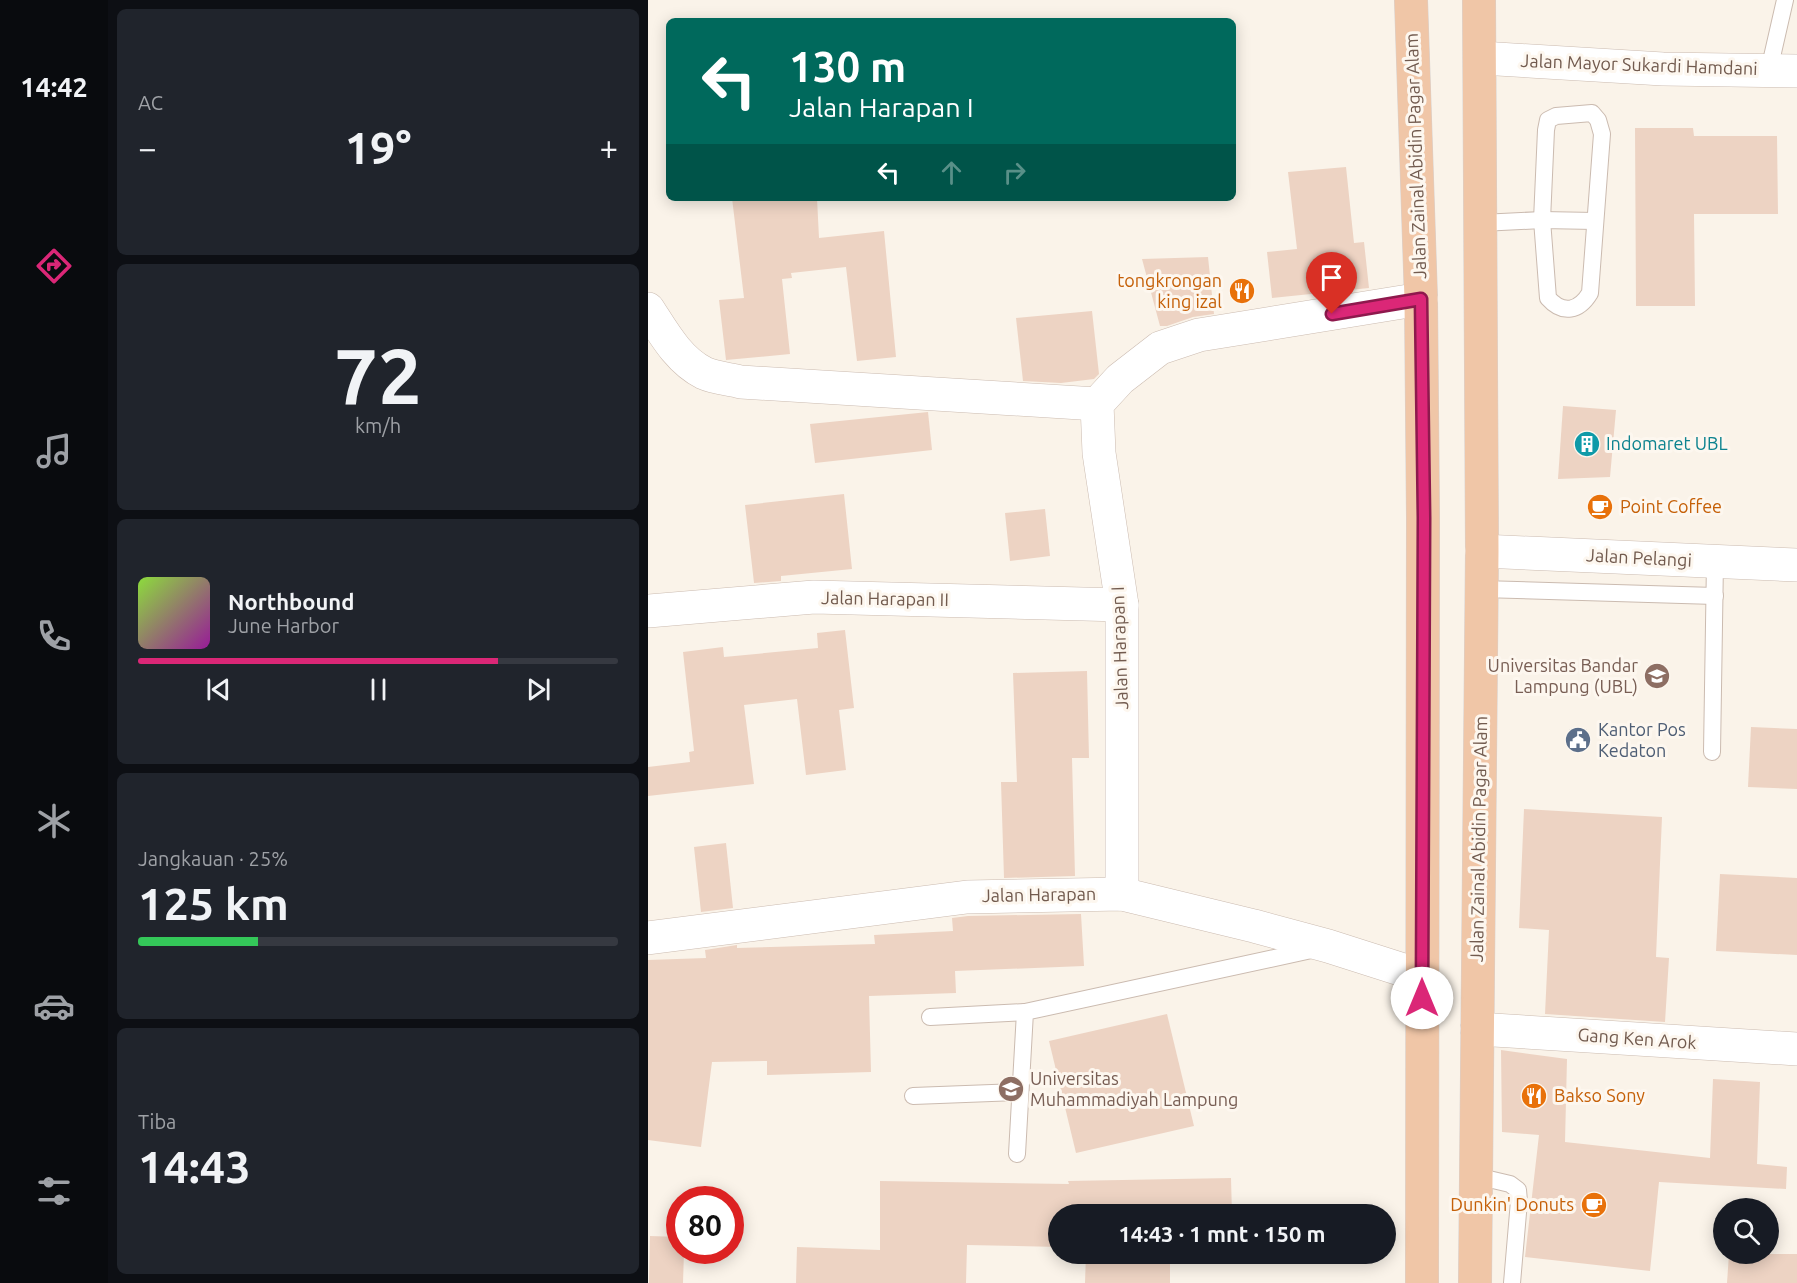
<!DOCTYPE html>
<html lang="id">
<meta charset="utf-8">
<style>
body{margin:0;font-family:Ubuntu,sans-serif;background:#20242c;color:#f1f3f6;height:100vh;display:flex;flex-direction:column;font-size:22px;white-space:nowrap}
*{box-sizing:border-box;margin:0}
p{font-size:20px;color:#9ea1a6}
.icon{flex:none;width:33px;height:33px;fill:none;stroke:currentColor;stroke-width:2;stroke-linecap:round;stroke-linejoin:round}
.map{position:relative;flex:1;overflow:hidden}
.details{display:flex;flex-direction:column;gap:9px;padding:9px;background:#0d0f14;width:540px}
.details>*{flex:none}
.top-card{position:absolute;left:18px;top:18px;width:570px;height:183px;border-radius:9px;box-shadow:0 3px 15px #0003;background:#00695c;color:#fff;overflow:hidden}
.buttons{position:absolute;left:1065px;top:1198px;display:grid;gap:12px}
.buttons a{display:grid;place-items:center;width:66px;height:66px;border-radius:50%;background:#171b24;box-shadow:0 3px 15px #0003;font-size:30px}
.speed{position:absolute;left:18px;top:1186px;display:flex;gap:12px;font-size:30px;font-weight:700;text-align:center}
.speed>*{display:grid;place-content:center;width:78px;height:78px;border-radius:50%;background:#171b24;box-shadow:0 3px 15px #0003;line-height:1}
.speed .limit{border:9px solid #d22;background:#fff;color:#111}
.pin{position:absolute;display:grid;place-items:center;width:51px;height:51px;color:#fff;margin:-62px -26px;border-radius:50% 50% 50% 0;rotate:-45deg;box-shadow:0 0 6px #0007}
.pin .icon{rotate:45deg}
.me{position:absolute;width:66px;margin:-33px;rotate:0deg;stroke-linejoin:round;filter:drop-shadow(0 0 4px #0008)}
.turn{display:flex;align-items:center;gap:21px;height:126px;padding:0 24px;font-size:27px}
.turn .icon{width:78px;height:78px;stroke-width:2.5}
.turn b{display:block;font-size:42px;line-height:51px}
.lanes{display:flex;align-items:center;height:57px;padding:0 24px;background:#0003;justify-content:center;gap:30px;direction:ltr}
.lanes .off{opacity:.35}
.big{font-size:45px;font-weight:700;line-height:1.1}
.details .card{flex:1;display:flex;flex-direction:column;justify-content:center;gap:9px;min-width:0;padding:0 21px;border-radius:9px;background:#20242c}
.details .dial{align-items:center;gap:0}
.dial b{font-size:78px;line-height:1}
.song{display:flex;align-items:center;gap:18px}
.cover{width:72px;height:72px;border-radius:9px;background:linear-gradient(135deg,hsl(90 70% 55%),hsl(300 70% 35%))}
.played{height:6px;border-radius:3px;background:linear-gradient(90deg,#db2777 75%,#363941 75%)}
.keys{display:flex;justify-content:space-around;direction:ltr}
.heat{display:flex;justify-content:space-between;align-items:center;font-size:33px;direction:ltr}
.charge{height:9px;border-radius:4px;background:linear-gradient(90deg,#34c759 25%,#363941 0)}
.trip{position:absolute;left:400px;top:1204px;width:348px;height:60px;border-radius:30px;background:#171b24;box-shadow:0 3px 15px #0003;font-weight:700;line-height:60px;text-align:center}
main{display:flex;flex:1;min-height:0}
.menu{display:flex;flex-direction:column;width:108px;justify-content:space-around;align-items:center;background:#090b0e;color:#9ea1a6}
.menu .icon{width:42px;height:42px}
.menu .selected{color:#db2777}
.menu b{font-size:27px;color:#f1f3f6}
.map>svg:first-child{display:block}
.building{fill:#edd3c3}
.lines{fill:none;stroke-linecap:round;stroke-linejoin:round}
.service-casing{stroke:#cbbbb0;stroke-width:18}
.minor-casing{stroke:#cbbbb0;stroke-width:34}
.tertiary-casing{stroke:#cbbbb0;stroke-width:34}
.trunk-casing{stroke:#d8d1ce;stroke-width:34}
.service{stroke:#fff;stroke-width:16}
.minor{stroke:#fff;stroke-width:33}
.tertiary{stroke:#fff;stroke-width:33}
.trunk{stroke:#f0c6a7;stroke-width:33}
.route-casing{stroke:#8e194d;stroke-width:15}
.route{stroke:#db2777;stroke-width:10}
.labels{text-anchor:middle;stroke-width:6;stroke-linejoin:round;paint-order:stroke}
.street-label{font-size:18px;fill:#725b4f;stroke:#fdf7ef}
.food-label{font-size:18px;fill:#c56008;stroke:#fdf7ef;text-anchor:end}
.culture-label{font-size:18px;fill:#0d838f;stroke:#fdf7ef;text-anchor:start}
.education-label{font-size:18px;fill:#785e54;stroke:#fdf7ef;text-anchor:end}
.service-label{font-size:18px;fill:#4e5e75;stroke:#fdf7ef;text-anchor:start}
</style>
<main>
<nav class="menu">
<b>14:42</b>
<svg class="icon selected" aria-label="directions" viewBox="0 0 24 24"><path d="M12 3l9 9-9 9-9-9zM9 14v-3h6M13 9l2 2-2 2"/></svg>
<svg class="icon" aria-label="music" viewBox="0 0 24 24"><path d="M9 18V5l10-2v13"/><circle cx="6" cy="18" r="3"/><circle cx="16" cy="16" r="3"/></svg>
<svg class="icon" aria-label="phone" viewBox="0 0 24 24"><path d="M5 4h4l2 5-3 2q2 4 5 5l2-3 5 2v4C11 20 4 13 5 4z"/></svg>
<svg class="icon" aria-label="climate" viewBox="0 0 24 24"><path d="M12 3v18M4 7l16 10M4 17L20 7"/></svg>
<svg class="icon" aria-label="car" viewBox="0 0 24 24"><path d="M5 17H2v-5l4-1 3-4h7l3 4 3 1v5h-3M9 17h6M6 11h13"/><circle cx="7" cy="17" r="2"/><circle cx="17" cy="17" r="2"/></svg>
<svg class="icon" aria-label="filters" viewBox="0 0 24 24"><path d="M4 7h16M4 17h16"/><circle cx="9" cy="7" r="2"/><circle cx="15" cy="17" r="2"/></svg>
</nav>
<section class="details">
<div class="card"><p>AC</p>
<div class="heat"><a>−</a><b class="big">19°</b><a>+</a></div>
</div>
<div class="card dial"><b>72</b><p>km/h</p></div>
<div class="card">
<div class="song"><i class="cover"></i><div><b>Northbound</b><p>June Harbor</p></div></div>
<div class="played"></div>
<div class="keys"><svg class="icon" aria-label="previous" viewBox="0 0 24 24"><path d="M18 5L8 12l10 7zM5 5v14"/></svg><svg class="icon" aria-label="pause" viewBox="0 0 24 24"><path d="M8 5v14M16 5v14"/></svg><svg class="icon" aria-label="next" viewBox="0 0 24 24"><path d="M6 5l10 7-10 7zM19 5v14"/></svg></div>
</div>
<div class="card"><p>Jangkauan · 25%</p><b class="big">125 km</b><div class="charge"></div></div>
<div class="card"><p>Tiba</p><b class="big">14:43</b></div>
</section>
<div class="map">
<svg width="1149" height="1283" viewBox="0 0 1149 1283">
<rect width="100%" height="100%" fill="#faf3e9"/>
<g class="building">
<path d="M 987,128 L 1045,128 L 1046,136 L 1129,136 L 1130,214 L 1046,214 L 1047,306 L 988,306 Z"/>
<path d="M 698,167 L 706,243 L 716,242 L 721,288 L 624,298 L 619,252 L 649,249 L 640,172 Z"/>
<path d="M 84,198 L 169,198 L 171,238 L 236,231 L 248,357 L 209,361 L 198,267 L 143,273 L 144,278 L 134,279 L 142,354 L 78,360 L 71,300 L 96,298 Z"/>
<path d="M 560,257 L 566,314 L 545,317 L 519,326 L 512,326 L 494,259 Z"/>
<path d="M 444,311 L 451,374 L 446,379 L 413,383 L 375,381 L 368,318 Z"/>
<path d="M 915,406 L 968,410 L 962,477 L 910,479 Z"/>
<path d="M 280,412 L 284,450 L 167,463 L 162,424 Z"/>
<path d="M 196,494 L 204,569 L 133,576 L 133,581 L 106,583 L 97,505 Z"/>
<path d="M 397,509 L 402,556 L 362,561 L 357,513 Z"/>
<path d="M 197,630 L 206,708 L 191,710 L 198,770 L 158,775 L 149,699 L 96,705 L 106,784 L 0,796 L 0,767 L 42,762 L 41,752 L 46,751 L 35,652 L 75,647 L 76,657 L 170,648 L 169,633 Z"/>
<path d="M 439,671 L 441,758 L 424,758 L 427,876 L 356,878 L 353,782 L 369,782 L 365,673 Z"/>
<path d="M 1103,727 L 1149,729 L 1149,789 L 1100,787 Z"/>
<path d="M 876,809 L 1014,817 L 1008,957 L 1021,958 L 1017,1022 L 897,1014 L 901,930 L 871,928 Z"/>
<path d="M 78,843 L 85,908 L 53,912 L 46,847 Z"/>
<path d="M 1072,874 L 1149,878 L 1149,955 L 1068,951 Z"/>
<path d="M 433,914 L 436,966 L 307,971 L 308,993 L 221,996 L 223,1072 L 119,1075 L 119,1061 L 64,1062 L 53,1147 L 0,1140 L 0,960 L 58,958 L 57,950 L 89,945 L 89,948 L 227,944 L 226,935 L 305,931 L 304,918 L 320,916 Z"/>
<path d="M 519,1014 L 546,1126 L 428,1153 L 401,1041 Z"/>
<path d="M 853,1050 L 919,1059 L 917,1142 L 1062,1158 L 1065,1079 L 1112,1082 L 1109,1164 L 1139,1167 L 1138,1189 L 1011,1182 L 1002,1271 L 877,1257 L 891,1135 L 854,1132 Z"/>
<path d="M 583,1178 L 584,1215 L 411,1215 L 411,1247 L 319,1245 L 318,1283 L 148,1283 L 149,1247 L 232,1250 L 232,1181 L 421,1184 L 420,1181 Z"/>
<path d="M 2,1236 L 32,1237 L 32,1251 L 36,1251 L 35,1283 L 1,1283 Z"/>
<path d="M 438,1254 L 522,1254 L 522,1283 L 437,1283 Z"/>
<path d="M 1081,1254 L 1149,1254 L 1149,1283 L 1079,1283 Z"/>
</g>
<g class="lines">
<g class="service-casing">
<g id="service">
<path d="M 1121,70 L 1137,0"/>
<path d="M 944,113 L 950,120 L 954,134 L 942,293 C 931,311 915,315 900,298 L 894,220 L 898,130 L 900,120 L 908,116 Z"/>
<path d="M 833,223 L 894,220 L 947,221"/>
<path d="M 833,589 L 1067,596"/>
<path d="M 1064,752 L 1067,561"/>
<path d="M 282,1017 L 377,1012"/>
<path d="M 265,1096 L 372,1092"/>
<path d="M 369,1154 L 377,1012 L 668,949"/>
<path d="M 828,1176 L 862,1184 L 870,1190 L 871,1201 L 864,1283"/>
</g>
</g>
<g class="minor-casing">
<g id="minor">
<path d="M 0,309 C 15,332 30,360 56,373 C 67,378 81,379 93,382 L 449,404"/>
<path d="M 834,551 L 1149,565"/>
<path d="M 0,611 L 166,597 L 474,605"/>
<path d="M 474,894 L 474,605 L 451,453 L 449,404 L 472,379 L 512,348 L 551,335 L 773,299"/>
<path d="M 0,938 L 319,897 L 474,894 L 606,926 L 680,946 L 774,976"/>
<path d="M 829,1029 L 1149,1049"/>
</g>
</g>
<g class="tertiary-casing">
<path id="tertiary" d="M 833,58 L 1015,69 L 1149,71"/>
</g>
<g class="trunk-casing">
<g id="trunk">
<path d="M 763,0 L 773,299 L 775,518 L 774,1283"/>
<path d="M 827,1283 L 834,551 L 831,0"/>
</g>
</g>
<use href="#service" class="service"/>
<use href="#minor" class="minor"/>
<use href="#tertiary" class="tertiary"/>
<use href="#trunk" class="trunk"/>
</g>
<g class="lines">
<g class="route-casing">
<path id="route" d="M 684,314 L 773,299 L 776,518 L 774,998"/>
</g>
<use href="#route" class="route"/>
</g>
<defs>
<g id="restaurant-disc" transform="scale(1.35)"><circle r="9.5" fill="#e8710a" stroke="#fdf7ef"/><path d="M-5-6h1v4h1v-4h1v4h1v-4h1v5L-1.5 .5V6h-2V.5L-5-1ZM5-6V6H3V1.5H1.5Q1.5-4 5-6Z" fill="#fff"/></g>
<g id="building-disc" transform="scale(1.35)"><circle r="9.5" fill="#0f9aa8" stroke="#fdf7ef"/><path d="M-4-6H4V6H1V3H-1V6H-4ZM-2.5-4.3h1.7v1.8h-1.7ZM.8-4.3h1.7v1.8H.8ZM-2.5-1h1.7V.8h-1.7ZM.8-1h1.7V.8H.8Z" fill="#fff"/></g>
<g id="cafe-disc" transform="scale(1.35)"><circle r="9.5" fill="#e8710a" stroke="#fdf7ef"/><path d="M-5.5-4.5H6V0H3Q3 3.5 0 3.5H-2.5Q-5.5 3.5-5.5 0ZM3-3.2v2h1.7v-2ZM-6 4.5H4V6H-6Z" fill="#fff"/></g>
<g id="university-disc" transform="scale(1.35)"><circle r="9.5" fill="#8d6e63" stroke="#fdf7ef"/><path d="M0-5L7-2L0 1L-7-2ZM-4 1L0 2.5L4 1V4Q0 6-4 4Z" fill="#fff"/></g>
<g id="civic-disc" transform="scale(1.35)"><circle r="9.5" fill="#5c6f8a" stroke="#fdf7ef"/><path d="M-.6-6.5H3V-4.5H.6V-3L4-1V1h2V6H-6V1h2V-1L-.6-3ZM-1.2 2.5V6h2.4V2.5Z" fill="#fff"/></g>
</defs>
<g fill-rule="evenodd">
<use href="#restaurant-disc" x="594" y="291"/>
<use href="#building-disc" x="939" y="444"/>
<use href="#cafe-disc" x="952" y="507"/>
<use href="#university-disc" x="1009" y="676"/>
<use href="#civic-disc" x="930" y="740"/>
<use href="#university-disc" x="363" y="1089"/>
<use href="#restaurant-disc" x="886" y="1096"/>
<use href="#cafe-disc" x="946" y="1205"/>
</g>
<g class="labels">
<g class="street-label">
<text transform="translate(991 65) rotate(2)" y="6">Jalan Mayor Sukardi Hamdani</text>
<text transform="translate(768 156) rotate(-92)" y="6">Jalan Zainal Abidin Pagar Alam</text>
<text transform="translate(991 558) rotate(3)" y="6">Jalan Pelangi</text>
<text transform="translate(237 599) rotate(1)" y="6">Jalan Harapan II</text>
<text transform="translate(472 648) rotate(-92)" y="6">Jalan Harapan I</text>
<text transform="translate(831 839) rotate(-89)" y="6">Jalan Zainal Abidin Pagar Alam</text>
<text transform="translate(391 895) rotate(-1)" y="6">Jalan Harapan</text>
<text transform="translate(989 1039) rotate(4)" y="6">Gang Ken Arok</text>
</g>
<g class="food-label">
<text x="574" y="287">tongkrongan<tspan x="574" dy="21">king izal</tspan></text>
<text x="972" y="513" text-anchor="start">Point Coffee</text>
<text x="906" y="1102" text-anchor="start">Bakso Sony</text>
<text x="926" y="1211">Dunkin' Donuts</text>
</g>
<g class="culture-label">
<text x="958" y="450">Indomaret UBL</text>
</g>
<g class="education-label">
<text x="990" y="672">Universitas Bandar<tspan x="990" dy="21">Lampung (UBL)</tspan></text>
<text x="382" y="1085" text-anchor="start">Universitas<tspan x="382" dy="21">Muhammadiyah Lampung</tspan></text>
</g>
<g class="service-label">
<text x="950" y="736">Kantor Pos<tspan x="950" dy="21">Kedaton</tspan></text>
</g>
</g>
</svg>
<div class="buttons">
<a><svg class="icon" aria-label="search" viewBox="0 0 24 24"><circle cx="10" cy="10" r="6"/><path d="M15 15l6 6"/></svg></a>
</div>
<div class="speed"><div class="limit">80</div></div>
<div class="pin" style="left:684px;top:314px;background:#d93025"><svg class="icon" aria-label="arrive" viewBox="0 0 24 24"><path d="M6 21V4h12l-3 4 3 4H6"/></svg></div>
<svg class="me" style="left:774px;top:998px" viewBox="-20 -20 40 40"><circle r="19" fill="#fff"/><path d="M0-13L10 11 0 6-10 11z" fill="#db2777"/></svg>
<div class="trip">14:43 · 1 mnt · 150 m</div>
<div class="top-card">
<div class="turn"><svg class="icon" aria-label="left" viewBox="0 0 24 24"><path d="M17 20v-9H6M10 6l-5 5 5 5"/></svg><div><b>130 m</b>Jalan Harapan I</div></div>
<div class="lanes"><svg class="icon" aria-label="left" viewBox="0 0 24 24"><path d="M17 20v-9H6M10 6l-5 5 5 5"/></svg><svg class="icon off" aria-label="ahead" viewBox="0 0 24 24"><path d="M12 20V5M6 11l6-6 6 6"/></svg><svg class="icon off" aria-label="right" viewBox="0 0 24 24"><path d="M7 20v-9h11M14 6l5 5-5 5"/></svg></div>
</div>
</div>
</main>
